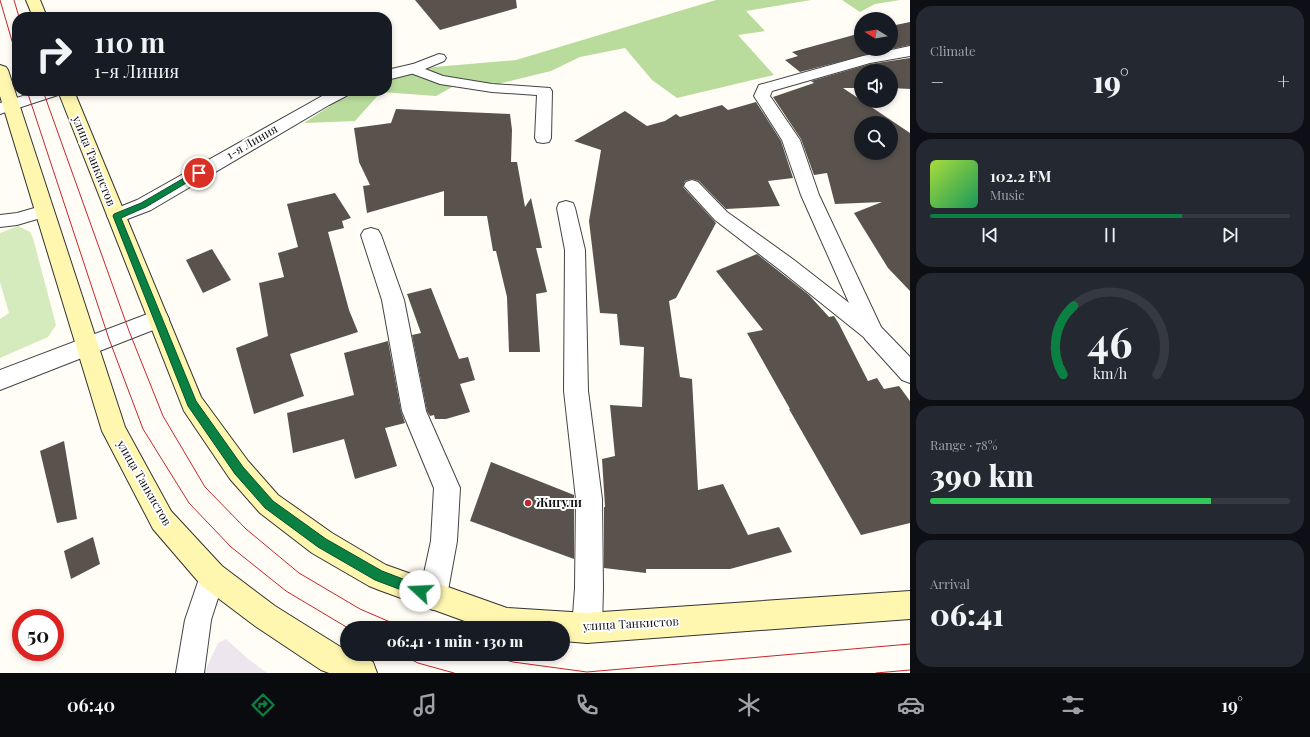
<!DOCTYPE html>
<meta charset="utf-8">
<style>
body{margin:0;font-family:"Playfair Display",serif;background:#242831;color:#f1f3f6;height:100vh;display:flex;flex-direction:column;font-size:15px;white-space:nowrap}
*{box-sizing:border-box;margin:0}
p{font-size:13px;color:#9ea1a6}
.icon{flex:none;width:22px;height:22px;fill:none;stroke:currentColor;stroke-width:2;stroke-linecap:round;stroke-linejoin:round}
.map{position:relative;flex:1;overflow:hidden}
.details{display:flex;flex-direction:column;gap:6px;padding:6px;background:#0d0f14;width:400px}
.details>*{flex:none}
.guide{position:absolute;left:12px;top:12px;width:380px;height:84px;border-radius:16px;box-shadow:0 2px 6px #0003;background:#171b24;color:#f1f3f6;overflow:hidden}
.needle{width:26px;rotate:281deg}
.controls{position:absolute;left:854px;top:12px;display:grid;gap:8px}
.controls a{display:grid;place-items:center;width:44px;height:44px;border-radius:50%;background:#171b24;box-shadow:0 2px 6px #0003;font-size:20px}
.speed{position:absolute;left:12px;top:609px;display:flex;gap:8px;font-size:20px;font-weight:700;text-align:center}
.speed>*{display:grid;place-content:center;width:52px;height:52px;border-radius:50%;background:#171b24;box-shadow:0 2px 6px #0003;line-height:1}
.speed .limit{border:6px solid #d22;background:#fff;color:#111}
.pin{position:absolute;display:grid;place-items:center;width:34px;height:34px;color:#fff;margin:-17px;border:2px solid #fff;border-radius:50%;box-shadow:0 1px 4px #0007}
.me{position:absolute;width:44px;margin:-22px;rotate:290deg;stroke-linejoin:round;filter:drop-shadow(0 0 3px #0008)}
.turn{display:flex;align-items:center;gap:14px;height:84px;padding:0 16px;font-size:18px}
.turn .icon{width:52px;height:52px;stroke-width:2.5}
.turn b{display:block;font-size:28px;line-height:34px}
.big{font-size:30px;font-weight:800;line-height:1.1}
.details .tile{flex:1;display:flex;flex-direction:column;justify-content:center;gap:6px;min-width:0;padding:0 14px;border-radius:16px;background:#242831}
.details .dial{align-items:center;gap:0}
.dial svg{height:104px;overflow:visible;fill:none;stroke:#363941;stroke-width:7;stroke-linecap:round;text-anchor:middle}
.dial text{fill:#f1f3f6;stroke:none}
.song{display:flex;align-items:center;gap:12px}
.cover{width:48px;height:48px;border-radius:6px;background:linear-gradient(135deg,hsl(80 70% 55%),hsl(150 70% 35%))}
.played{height:4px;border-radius:2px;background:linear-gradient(90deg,#0b8043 70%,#363941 70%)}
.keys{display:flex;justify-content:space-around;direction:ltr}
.heat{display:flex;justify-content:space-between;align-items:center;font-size:22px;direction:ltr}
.charge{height:6px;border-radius:3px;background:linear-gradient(90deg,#34c759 78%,#363941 0)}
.trip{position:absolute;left:340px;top:621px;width:230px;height:40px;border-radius:20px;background:#171b24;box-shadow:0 2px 6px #0003;font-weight:800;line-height:40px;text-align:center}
.tab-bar{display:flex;height:64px;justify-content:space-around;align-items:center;background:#090b0e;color:#9ea1a6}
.tab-bar .icon{width:28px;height:28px}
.tab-bar .current{color:#0b8043}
.tab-bar b{font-size:18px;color:#f1f3f6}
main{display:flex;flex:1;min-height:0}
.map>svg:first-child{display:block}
.industrial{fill:#eee6ef}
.green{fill:#d5ebbd}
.forest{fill:#b9dc9c}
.building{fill:#5a524d;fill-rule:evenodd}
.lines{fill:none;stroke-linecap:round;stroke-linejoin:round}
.service-casing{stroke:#444;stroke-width:2}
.minor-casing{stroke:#444;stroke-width:2}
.secondary-casing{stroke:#333;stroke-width:2}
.service{fill:#fff;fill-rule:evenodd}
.minor{fill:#fff;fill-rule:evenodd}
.secondary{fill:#fff6b0;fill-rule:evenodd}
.tram{stroke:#c4262e;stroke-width:1}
.route{fill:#0b8043;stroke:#07532c}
.poi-dot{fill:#c4262e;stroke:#fff;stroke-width:1.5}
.labels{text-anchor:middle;stroke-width:4;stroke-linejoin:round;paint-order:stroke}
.street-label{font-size:12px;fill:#111;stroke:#fff}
.poi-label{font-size:12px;font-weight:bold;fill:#111;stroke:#fff;text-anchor:start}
</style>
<main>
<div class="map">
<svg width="910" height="673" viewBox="0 0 910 673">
<rect width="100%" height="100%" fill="#fffdf5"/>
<path class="industrial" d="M 226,639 L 247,658 L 267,673 L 204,673 L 218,643 Z"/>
<path class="green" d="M 18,226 L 30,232 L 33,238 L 56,325 L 48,337 L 0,358 L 0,319 L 9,313 L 0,282 L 0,233 Z"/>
<g class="forest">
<path d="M 716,0 L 811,0 L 746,11 L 765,31 L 738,35 L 774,75 L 677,98 L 652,80 L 625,48 L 580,57 L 551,71 L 498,84 L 460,80 L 454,86 L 436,96 L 381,92 L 355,121 L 304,123 L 336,102 L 361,91 L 387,91 L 387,81 L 434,67 L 516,60 Z"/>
<path d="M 842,0 L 900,0 L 875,4 L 860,12 Z"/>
</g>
<g class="building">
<path d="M 415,0 L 516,0 L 517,8 L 440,30 Z"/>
<path d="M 910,22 L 910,45 L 891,49 L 891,26 Z"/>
<path d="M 861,33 L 861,49 L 889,49 L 800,72 L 785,60 L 798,56 L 792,52 Z"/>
<path d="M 910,58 L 910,89 L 891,88 L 891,71 L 861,71 L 861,88 L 843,88 L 910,133 L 910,291 L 888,268 L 854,213 L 882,202 L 835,204 L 827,173 L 814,175 L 801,139 L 773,97 L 814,83 L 811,81 L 870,64 ZM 861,123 L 891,123 L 891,153 L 861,153 Z"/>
<path d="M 756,102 L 781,141 L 793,178 L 768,181 L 780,206 L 726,209 L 699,181 L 692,179 L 685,181 L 683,187 L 716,223 L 676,298 L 669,301 L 680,377 L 692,379 L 698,490 L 723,484 L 748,535 L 779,527 L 792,552 L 730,569 L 646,569 L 646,573 L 604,568 L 604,507 L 605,507 L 602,459 L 615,456 L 610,405 L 642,407 L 644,347 L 620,345 L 617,314 L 600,313 L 589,221 L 601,150 L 574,141 L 625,111 L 647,126 L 665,121 L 676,114 L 680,117 L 722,105 L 728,110 Z"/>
<path d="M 396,109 L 510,114 L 512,130 L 511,162 L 517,162 L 525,207 L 531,198 L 542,248 L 536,248 L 547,292 L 536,294 L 540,352 L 509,352 L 507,297 L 496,251 L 493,251 L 487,216 L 444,216 L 444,191 L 367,213 L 363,186 L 370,185 L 359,162 L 354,128 L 391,123 Z"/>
<path d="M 335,193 L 351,218 L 342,221 L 344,228 L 328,232 L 349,310 L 358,332 L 290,354 L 304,396 L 254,414 L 236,348 L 268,336 L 259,283 L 284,277 L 278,253 L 298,247 L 287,204 Z"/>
<path d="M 212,249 L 231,280 L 203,293 L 186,260 Z"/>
<path d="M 757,254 L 809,295 L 829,317 L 834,316 L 839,324 L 868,381 L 877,378 L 884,389 L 899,386 L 910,401 L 910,523 L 861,535 L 789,409 L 790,409 L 747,333 L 763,330 L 716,271 Z"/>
<path d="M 431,288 L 459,359 L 468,357 L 475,380 L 460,384 L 470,412 L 446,419 L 435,419 L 434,415 L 430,416 L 427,411 L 412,335 L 421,333 L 407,294 Z"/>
<path d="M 388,341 L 401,411 L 405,423 L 385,428 L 397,466 L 355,479 L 344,439 L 293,453 L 287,413 L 354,395 L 344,353 Z"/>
<path d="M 64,441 L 77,519 L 57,523 L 40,451 Z"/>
<path d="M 491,462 L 574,495 L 574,559 L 470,521 Z"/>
<path d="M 93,537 L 100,564 L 71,579 L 64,551 Z"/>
</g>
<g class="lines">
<g class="service-casing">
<g id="service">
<path d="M 439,54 L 444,55 L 446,58 L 444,61 L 425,69 L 443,76 L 492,84 L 550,88 L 552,91 L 551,138 L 549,142 L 543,143 L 537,142 L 535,138 L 537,95 L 492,92 L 440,84 L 408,72 L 406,69 L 408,66 Z"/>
<path d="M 692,180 L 698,182 L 727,212 L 794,260 L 880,327 L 883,333 L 880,339 L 873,341 L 866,339 L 780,270 L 715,220 L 684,186 L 686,182 Z"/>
<path d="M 45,205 L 51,207 L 54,211 L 51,215 L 17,225 L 0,227 L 0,215 L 17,213 Z"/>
<path d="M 212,563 L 221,567 L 225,576 L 211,620 L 204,673 L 176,673 L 185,620 L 203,567 Z"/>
</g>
</g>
<g class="minor-casing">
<g id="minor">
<path d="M 910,46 L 910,56 L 870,63 L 772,91 L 770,96 L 800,140 L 819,195 L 881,327 L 910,357 L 910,383 L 902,380 L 865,339 L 801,195 L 782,140 L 754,96 L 759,85 L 863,56 Z"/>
<path d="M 413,64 L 419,66 L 421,69 L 419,72 L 387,80 L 387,70 Z"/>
<path d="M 39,91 L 63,91 L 61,94 L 0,114 L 0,103 Z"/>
<path d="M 331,91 L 352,91 L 350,94 L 329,105 L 151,210 L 117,223 L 110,221 L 107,216 L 110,211 L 137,200 Z"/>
<path d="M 566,201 L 573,203 L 575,208 L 585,250 L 588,391 L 602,499 L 603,588 L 602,628 L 597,638 L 587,643 L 577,638 L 572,628 L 575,588 L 576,499 L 564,391 L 565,250 L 557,208 L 559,203 Z"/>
<path d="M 371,228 L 378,230 L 381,235 L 404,300 L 426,411 L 460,488 L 457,541 L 447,596 L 443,606 L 433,610 L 423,606 L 419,596 L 431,541 L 434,488 L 402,411 L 382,300 L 361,235 L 364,230 Z"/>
<path d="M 158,310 L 166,313 L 169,319 L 166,325 L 0,390 L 0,370 Z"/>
</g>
</g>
<g class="secondary-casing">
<g id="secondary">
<path d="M 26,0 L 40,0 L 47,17 L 33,17 Z"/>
<path d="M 0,65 L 6,67 L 8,70 L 125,427 L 171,511 L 222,566 L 275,606 L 347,651 L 347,654 L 355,654 L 373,662 L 377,673 L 329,673 L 321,670 L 255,626 L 202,586 L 153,529 L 102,431 L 0,96 Z"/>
<path d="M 58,91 L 74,91 L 201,397 L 248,461 L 278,495 L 332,533 L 386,565 L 507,608 L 587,613 L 910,591 L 910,619 L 587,643 L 563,641 L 563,628 L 484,628 L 379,590 L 369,586 L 312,553 L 260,513 L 230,479 L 184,411 Z"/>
</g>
</g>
<use href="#service" class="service"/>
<use href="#minor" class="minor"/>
<use href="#secondary" class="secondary"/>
<g class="tram">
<path d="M 0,0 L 17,58"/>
<path d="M 14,0 L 19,17"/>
<path d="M 27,91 L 109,339 L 143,429 L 189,503 L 231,547 L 286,591 L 348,628"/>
<path d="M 43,91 L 129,331 L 163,416 L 205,487 L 246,529 L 299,573 L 360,609 L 404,628"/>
<path d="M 400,654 L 418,663 L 454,673"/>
<path d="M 484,654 L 513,662 L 587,672 L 910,644"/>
<path d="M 876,673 L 910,670"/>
</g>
</g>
<path class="route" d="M 196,171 L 199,171 L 203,173 L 146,207 L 121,218 L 196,401 L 243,467 L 273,501 L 326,539 L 382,571 L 424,587 L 425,591 L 424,595 L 420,597 L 375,580 L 318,547 L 265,508 L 235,474 L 188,406 L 113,216 L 114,214 L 141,203 Z"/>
<circle class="poi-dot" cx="528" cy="503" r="4"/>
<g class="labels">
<g class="street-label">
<text transform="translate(252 142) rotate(-30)" y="4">1-я Линия</text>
<text transform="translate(94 161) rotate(68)" y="4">улица Танкистов</text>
<text transform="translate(144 483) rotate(60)" y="4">улица Танкистов</text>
<text transform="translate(631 624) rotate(-3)" y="4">улица Танкистов</text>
</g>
<g class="poi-label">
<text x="536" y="507">Жигули</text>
</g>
</g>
</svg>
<div class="controls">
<a><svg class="needle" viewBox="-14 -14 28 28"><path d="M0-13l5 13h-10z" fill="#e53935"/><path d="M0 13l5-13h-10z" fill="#9ea1a6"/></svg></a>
<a><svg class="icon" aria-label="sound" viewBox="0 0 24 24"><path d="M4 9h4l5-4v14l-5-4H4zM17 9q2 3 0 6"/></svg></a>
<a><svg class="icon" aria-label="search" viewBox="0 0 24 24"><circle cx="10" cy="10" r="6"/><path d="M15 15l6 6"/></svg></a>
</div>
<div class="speed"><div class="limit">50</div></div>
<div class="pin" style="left:199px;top:173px;background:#d93025"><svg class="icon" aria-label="arrive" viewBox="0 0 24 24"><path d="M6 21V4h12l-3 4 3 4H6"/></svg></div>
<svg class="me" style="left:420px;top:591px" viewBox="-20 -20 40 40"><circle r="19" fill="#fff"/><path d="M0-13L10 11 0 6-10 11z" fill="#0b8043"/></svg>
<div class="trip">06:41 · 1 min · 130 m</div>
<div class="guide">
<div class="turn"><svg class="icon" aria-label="right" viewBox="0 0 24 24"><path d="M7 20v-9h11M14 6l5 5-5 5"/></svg><div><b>110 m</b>1-я Линия</div></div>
</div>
</div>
<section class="details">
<div class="tile"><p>Climate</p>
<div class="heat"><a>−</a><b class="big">19°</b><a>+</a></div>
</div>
<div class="tile">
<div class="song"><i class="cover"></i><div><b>102.2 FM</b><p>Music</p></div></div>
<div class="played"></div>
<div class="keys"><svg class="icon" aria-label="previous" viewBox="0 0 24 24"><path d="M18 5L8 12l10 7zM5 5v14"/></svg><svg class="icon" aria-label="pause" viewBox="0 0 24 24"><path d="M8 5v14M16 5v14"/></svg><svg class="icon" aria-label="next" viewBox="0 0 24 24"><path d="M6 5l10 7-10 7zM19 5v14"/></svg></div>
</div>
<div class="tile dial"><svg viewBox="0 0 100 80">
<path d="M14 69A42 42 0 1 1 86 69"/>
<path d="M14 69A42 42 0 0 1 22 16" stroke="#0b8043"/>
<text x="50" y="56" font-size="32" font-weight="700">46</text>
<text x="50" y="72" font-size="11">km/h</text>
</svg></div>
<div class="tile"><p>Range · 78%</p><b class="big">390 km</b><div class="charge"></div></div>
<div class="tile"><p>Arrival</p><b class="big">06:41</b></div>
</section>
</main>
<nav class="tab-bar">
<b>06:40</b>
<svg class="icon current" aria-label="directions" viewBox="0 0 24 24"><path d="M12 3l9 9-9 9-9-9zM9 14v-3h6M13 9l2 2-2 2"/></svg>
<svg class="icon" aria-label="music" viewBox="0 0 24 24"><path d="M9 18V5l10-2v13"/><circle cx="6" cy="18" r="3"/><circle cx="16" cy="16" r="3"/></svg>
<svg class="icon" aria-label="phone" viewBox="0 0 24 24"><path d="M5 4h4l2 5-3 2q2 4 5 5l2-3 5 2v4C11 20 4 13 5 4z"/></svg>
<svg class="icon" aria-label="climate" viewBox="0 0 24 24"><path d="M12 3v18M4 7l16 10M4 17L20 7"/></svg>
<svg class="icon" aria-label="car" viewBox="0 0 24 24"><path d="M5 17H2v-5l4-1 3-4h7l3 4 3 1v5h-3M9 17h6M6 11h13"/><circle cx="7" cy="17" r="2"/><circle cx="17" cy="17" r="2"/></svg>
<svg class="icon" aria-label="filters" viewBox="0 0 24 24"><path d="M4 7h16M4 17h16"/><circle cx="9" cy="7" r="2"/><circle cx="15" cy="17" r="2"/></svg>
<b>19°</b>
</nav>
